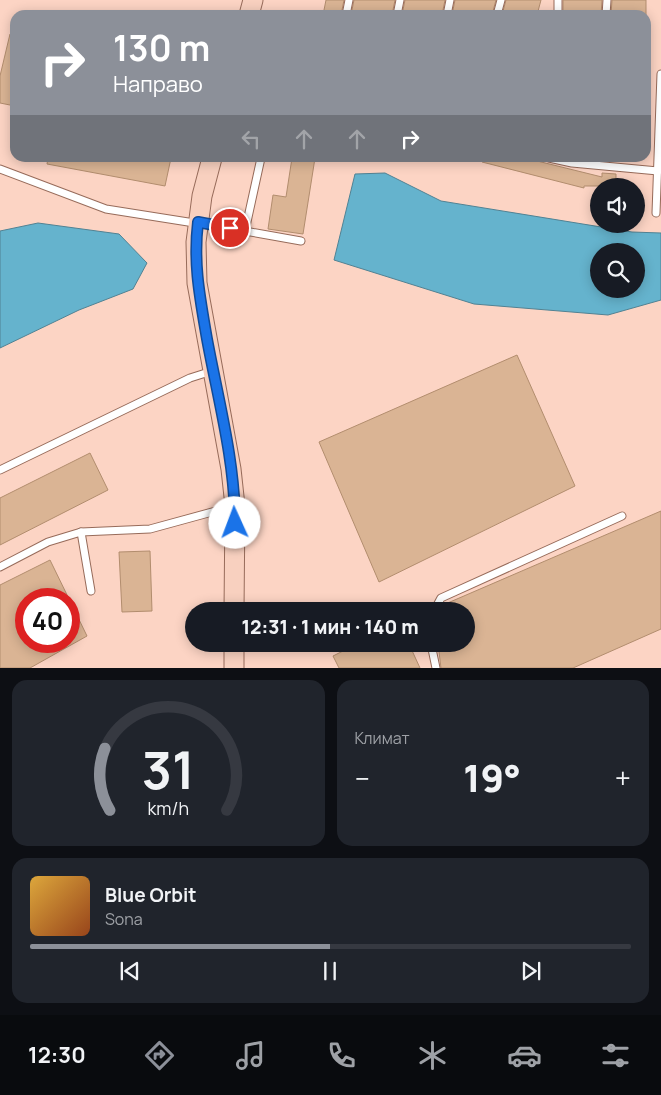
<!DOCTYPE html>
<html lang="ru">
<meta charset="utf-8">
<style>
body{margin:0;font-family:Manrope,sans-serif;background:#20242c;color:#f1f3f6;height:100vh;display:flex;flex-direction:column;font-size:19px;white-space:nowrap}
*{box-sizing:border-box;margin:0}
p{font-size:16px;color:#9ea1a6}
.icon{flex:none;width:28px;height:28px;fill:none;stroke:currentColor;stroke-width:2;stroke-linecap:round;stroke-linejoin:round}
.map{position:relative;height:668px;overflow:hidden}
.drawer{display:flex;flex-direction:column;gap:12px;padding:12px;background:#0d0f14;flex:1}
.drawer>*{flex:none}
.guide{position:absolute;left:10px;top:10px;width:641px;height:152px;border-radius:15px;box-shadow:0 2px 12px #0003;background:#8c9099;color:#fff;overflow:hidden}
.tools{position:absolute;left:590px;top:178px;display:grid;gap:10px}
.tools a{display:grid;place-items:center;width:55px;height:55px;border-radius:50%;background:#171b24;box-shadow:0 2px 12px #0003;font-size:25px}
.speed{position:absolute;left:15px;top:588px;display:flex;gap:10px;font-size:25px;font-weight:700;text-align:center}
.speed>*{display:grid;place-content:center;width:65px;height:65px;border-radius:50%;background:#171b24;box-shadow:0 2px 12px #0003;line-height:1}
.speed .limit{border:8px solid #d22;background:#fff;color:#111}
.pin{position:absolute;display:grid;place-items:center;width:42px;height:42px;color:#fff;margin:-21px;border:2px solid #fff;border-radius:50%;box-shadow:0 1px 5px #0007}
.me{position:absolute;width:55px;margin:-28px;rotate:358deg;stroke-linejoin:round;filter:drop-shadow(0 0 4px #0008)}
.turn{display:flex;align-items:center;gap:18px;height:105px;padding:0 20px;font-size:22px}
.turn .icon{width:65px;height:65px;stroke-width:2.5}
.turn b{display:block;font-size:35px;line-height:42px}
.lanes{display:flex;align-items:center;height:48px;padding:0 20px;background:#0003;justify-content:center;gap:25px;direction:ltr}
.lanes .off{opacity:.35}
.big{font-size:38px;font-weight:800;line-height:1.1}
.drawer .tile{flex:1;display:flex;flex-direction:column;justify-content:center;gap:8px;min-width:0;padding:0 18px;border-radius:15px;background:#20242c}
.drawer .dial{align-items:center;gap:0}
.dial svg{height:130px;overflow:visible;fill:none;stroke:#363941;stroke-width:7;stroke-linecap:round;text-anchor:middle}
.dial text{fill:#f1f3f6;stroke:none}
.song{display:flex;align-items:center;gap:15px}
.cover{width:60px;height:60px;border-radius:8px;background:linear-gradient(135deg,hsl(40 70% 55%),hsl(20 70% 35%))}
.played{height:5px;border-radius:2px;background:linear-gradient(90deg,#8c9099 50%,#363941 50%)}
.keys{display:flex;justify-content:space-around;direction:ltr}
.heat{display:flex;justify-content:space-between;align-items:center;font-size:28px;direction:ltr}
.drawer .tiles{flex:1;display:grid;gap:12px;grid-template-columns:1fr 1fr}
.tile:last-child{grid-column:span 2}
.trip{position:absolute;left:185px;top:602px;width:290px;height:50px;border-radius:25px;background:#171b24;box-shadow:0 2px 12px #0003;font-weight:800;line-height:50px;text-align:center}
.tab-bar{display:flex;height:80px;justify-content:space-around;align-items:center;background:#090b0e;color:#9ea1a6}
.tab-bar .icon{width:35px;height:35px}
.tab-bar .current{color:#8c9099}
.tab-bar b{font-size:22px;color:#f1f3f6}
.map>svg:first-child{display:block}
.water{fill:#65b3cd;stroke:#518293;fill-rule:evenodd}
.building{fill:#dab494;stroke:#b28d6e}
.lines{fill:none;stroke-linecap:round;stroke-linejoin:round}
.lane-casing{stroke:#976b5a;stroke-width:9}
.secondary-casing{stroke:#976b5a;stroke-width:21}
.lane{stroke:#fff;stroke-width:7}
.secondary{stroke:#f8d0bf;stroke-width:19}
.route-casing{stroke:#114b97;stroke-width:12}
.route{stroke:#1a73e8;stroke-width:9}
</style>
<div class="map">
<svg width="661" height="668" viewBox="0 0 661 668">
<rect width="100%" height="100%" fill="#fcd4c4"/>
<g class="water">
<path d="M 385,173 L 441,201 L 632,232 L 661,233 L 661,300 L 608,315 L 474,304 L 334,260 L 355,174 ZM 599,251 L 636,251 L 636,289 L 599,289 Z"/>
<path d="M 38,223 L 119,234 L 147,263 L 133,289 L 79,310 L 0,348 L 0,231 Z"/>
</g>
<g class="building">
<path d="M 326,0 L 344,0 L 341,15 L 323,15 Z"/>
<path d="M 354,0 L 395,0 L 392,15 L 351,15 Z"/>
<path d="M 405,0 L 445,0 L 442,15 L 402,15 Z"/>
<path d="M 455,0 L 496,0 L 492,15 L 452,15 Z"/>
<path d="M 506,0 L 541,0 L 537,15 L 502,15 Z"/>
<path d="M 563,0 L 602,0 L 601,15 L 563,15 Z"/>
<path d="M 612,0 L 646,0 L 646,15 L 611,15 Z"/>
<path d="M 10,34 L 15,34 L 15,106 L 0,103 L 0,76 Z"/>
<path d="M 48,158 L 171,158 L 165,186 L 47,164 Z"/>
<path d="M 292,158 L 315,158 L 303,234 L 268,229 L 273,195 L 286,197 Z"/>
<path d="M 482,158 L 525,158 L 602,177 L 602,173 L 616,174 L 616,180 L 621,181 L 621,186 L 584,186 L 584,188 L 482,162 Z"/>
<path d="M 517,355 L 575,486 L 379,582 L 319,442 Z"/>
<path d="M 90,453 L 108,490 L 0,545 L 0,498 Z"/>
<path d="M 661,511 L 661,629 L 573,668 L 441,668 L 438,644 L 466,644 L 466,611 L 440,611 L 443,605 Z"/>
<path d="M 150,551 L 152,611 L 122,612 L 119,552 Z"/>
<path d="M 50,560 L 69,599 L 26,599 L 26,641 L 69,641 L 69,599 L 87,636 L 30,668 L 0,668 L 0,585 Z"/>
<path d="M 357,644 L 409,644 L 420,668 L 339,668 L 333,656 Z"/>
</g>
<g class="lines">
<g class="lane-casing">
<g id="lane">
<path d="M 346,15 L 349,0"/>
<path d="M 397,15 L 400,0"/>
<path d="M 447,15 L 450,0"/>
<path d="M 497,15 L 501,0"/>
<path d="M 558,15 L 558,0"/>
<path d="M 606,15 L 607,0"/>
<path d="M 549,158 L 572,163 L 658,171"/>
<path d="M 0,169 L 106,209 L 245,231 L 261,158"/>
<path d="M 656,213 L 661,74"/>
<path d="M 245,231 L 301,241"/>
<path d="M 0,470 L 190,378 L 212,371"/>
<path d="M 81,532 L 91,591"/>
<path d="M 0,567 L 48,542 L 81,532 L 150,529 L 234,506"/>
<path d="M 434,611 L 441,598 L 622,516"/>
<path d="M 431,644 L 436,668"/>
</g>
</g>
<g class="secondary-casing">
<g id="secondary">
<path d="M 249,15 L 253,0"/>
<path d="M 212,158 L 202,196 L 196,242 L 197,283 L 231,469 L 235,506 L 234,611"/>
<path d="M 234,668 L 234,644"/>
</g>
</g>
<use href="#lane" class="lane"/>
<use href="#secondary" class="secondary"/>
</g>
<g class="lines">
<g class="route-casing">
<path id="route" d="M 230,228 L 198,222 C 193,264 200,298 207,339 C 218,399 235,461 235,523"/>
</g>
<use href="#route" class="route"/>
</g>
</svg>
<div class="tools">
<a><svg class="icon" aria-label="sound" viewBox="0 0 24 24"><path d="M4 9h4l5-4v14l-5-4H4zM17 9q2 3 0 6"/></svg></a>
<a><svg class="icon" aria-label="search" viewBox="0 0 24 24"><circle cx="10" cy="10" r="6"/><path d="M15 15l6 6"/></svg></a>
</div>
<div class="speed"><div class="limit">40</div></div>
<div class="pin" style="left:230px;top:228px;background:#d93025"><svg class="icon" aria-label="arrive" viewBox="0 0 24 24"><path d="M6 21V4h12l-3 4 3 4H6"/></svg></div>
<svg class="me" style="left:235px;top:523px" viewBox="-20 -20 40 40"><circle r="19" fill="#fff"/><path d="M0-13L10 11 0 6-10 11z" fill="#1a73e8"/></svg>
<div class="trip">12:31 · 1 мин · 140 m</div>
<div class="guide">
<div class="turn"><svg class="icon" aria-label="right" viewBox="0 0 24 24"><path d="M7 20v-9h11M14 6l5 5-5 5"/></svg><div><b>130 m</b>Направо</div></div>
<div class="lanes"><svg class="icon off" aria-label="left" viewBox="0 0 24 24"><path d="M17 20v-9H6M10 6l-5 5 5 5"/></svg><svg class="icon off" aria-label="ahead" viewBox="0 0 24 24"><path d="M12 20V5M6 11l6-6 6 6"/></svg><svg class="icon off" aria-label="ahead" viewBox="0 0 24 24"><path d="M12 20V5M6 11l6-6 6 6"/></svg><svg class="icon" aria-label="right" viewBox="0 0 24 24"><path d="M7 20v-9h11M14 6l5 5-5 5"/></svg></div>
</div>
</div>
<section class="drawer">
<div class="tiles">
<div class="tile dial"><svg viewBox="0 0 100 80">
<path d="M14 69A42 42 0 1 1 86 69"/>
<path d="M14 69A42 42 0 0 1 11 31" stroke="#8c9099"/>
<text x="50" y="56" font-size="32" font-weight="700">31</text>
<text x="50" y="72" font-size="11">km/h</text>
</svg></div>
<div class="tile"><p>Климат</p>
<div class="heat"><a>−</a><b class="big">19°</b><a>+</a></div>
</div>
<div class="tile">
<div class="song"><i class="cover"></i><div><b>Blue Orbit</b><p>Sona</p></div></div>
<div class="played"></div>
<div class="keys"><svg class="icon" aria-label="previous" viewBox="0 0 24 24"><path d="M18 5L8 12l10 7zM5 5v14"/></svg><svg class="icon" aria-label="pause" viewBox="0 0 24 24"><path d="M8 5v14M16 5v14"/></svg><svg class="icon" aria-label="next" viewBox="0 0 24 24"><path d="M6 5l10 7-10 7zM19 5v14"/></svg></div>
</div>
</div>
</section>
<nav class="tab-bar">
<b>12:30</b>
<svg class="icon current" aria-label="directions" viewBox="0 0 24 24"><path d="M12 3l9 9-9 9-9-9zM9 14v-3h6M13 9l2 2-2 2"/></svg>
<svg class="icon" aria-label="music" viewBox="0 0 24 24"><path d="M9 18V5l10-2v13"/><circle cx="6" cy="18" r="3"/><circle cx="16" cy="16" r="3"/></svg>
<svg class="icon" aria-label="phone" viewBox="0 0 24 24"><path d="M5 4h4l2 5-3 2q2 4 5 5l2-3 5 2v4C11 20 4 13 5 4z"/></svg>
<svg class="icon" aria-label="climate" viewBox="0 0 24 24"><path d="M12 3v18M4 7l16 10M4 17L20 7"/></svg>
<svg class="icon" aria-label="car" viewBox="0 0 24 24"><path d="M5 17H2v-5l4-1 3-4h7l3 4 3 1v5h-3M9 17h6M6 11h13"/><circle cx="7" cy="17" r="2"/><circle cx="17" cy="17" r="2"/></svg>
<svg class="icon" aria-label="filters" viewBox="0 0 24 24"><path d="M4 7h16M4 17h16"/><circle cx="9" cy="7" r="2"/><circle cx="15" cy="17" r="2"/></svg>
</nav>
